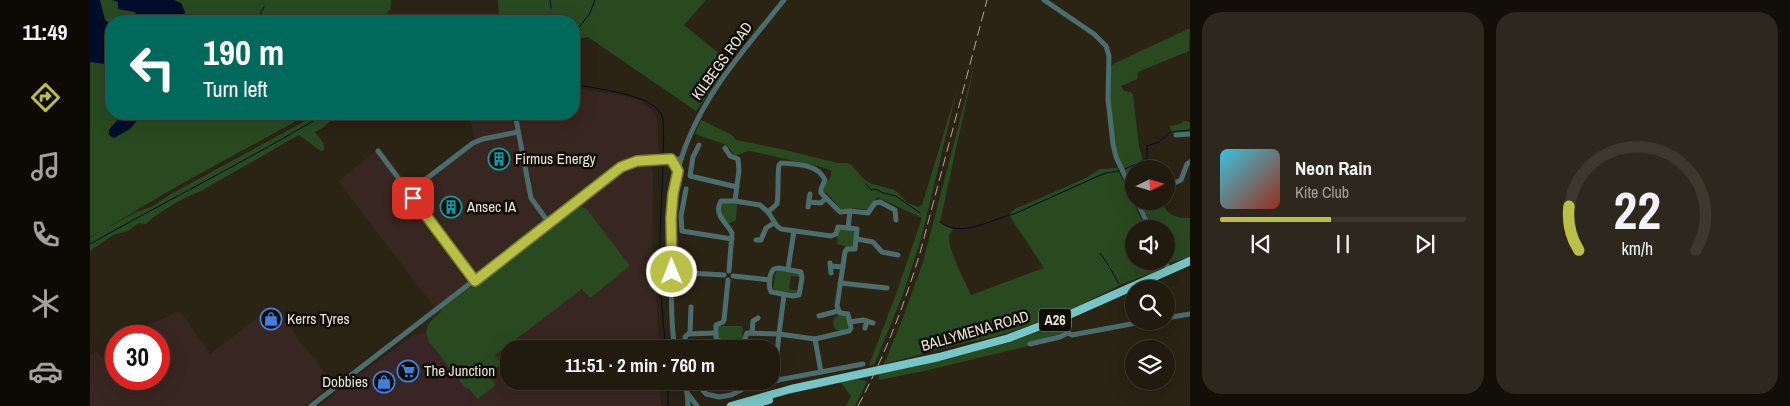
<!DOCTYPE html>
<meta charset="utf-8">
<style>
body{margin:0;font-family:"Archivo Narrow",sans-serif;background:#2d271d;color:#f1f3f6;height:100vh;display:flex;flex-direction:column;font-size:19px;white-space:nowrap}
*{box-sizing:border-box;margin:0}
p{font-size:16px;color:#a2a19e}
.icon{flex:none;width:28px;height:28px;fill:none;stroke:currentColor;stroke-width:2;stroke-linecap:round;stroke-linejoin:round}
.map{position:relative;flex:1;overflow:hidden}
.panel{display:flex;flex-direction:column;gap:12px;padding:12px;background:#120e08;width:600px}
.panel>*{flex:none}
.top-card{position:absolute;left:15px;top:15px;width:475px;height:105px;border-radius:20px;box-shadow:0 5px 20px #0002,0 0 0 1px #3d382f;background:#00695c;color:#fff;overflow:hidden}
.needle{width:32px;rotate:85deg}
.fabs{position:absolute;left:1035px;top:160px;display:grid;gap:10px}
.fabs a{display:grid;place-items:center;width:50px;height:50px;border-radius:50%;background:#201a0f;box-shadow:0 5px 20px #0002,0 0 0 1px #3d382f;font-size:25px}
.speed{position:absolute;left:15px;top:325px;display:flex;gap:10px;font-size:25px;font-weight:700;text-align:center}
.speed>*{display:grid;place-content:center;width:65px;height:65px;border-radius:50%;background:#201a0f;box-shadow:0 5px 20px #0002,0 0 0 1px #3d382f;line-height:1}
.speed .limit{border:8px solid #d22;background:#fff;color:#111}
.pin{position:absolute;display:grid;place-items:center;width:42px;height:42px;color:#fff;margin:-21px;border-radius:10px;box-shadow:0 2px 8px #0006}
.me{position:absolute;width:55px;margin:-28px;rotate:359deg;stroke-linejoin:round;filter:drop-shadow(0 0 4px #0008)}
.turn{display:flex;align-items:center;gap:18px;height:105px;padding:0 15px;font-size:22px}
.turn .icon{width:65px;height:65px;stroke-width:2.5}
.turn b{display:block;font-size:35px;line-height:42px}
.panel .tile{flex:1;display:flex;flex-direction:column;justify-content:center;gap:8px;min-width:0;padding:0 18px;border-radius:20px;background:#2d271d}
.panel .dial{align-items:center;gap:0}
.dial svg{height:130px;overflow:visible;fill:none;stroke:#3d382f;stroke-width:7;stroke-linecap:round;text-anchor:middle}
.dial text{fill:#f1f3f6;stroke:none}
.song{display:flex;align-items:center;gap:15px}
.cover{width:60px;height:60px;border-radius:8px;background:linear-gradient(135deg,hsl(190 70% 55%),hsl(10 70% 35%))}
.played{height:5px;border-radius:2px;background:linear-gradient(90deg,#bac045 45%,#3d382f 45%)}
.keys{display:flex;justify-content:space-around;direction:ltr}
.panel .tiles{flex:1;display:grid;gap:12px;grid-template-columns:repeat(2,1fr)}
.trip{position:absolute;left:410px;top:340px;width:280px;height:50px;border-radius:20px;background:#201a0f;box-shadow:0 5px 20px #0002,0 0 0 1px #3d382f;font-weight:700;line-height:50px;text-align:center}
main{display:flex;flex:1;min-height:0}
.dock{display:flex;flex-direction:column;width:90px;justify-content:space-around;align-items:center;background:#0d0a06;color:#a2a19e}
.dock .icon{width:35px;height:35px}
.dock .active{color:#bac045}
.dock b{font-size:22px;color:#f1f3f6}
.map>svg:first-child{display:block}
.commercial{fill:#392525}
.industrial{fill:#382620;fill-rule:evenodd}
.green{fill:#294a21}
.water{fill:#000d2a}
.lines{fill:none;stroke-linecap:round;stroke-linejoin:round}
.stream{stroke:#000d2a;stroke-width:1}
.minor{stroke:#4c6d6e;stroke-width:5}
.trunk{stroke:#77c6c7;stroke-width:8}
.rail{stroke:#afaa9e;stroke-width:1;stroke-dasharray:10 5;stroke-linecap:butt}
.route-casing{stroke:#797d2d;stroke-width:12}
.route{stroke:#bac045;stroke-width:9}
.labels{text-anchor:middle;stroke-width:5;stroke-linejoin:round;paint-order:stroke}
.shield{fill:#100d07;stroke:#a9a49b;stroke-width:1}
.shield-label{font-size:14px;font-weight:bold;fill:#eae5db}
.street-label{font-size:15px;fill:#eae5db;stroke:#100d07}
.poi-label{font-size:15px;fill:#eae5db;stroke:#100d07;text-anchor:start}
</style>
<main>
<nav class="dock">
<b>11:49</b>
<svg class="icon active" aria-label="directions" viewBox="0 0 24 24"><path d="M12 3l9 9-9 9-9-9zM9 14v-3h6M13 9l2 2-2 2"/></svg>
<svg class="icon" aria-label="music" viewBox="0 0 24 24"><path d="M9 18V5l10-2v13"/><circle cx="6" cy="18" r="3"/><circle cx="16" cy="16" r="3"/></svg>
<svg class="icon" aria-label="phone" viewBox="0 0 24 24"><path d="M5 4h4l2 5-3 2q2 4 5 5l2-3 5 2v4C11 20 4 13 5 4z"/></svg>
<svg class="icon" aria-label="climate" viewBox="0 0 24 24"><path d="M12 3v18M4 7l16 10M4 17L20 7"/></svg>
<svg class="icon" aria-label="car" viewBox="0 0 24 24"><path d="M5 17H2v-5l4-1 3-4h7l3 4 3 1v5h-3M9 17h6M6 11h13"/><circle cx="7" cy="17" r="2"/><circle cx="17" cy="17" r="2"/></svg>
</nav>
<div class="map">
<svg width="1100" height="406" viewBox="0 0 1100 406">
<rect width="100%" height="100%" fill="#2b2314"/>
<path class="commercial" d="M 335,333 L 339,343 L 383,398 L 379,401 L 382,406 L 229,406 L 323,335 Z"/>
<g class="industrial">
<path d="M 484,88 L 529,95 L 550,100 L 561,109 L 567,119 L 569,156 L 560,157 L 563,173 L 562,252 L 560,253 L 564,259 L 569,349 L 419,349 L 419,381 L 570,381 L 571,406 L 382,406 L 379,401 L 383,398 L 336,338 L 335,327 L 345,308 L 248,181 L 290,148 L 321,186 L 385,139 L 379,114 L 484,114 ZM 488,206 L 496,208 L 500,298 L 493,289 L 477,300 L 405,355 L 398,374 L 376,389 L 336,333 L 336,327 L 339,322 L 351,312 L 352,309 Z"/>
<path d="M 183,306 L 243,383 L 214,406 L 0,406 L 0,356 L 6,351 L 12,358 L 26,347 L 26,379 L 69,379 L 69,336 L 41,336 L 51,328 L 90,311 L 120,354 Z"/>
</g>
<g class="green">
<path d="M 0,0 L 301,0 C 303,11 295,14 289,21 L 21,21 L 21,114 L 219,114 L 84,188 L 15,229 L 46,212 L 61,207 L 81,194 L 228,114 L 261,114 L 259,120 L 256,121 L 245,117 L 234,127 L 225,132 C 229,138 235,141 234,150 L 231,151 L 209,135 L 111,191 C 98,195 65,214 56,224 L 49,223 L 38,231 L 23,235 L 0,251 L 0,238 L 11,231 L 0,237 Z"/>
<path d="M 408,0 L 616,0 L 594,25 L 641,63 L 606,111 L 498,37 L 484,39 L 484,21 L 409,21 Z"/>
<path d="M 1100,28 L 1099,51 L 1048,72 L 1047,79 L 1031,86 L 1034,91 L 1041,92 L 1043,95 L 1049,146 L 1055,169 L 1044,169 L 1044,191 C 1038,179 1032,168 1028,156 C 1020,133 1017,91 1021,67 L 1023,64 Z"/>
<path d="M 885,62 L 850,222 L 855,226 L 863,229 C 863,229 859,235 859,236 C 857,247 876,284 881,295 L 954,268 L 919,215 L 925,209 L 996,178 L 1010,169 L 1027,168 L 1056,229 L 1044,229 L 1044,261 L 1072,261 L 1075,268 L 1030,285 L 993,304 L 927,330 L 900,338 L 879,342 L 794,364 L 811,323 L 833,262 Z"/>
<path d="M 867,90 L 831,239 L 813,294 L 785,363 L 783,365 L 779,365 L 806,294 L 832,218 L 787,197 L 779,210 L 763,208 L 751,210 L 737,193 L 733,192 L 735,185 L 741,176 L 741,171 L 732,167 L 660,151 C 654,151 650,156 644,155 L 637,145 L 605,134 L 611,120 L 642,135 L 646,140 L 691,149 L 748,163 L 757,163 L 761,165 L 775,180 L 782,184 L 805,190 L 818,203 L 828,207 L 832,205 Z"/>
<path d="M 1094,121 L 1100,122 L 1100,131 L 1082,134 L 1080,126 L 1090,124 Z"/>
<path d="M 1055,201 L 1070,201 C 1078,214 1084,219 1100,218 L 1100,257 L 1080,263 L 1077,261 L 1076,229 L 1064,229 L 1054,210 Z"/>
<path d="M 634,202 L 647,204 L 646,220 L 638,224 L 630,213 L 631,205 Z"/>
<path d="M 488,206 L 496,208 L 540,266 L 500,298 L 492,289 L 405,355 L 411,364 L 398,374 L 406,385 L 388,399 L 378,388 L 376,389 L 339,342 C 332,328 340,321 351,312 L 351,309 Z"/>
<path d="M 750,230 L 762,231 L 765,233 L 763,246 L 761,248 L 747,244 L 748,231 Z"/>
<path d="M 688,270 L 710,273 L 710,277 L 701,276 L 699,289 L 708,291 L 707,294 L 687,291 L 683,289 L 685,274 Z"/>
<circle cx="751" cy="323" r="8"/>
<path d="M 970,325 L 973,326 L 973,333 L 939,343 L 938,346 L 834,371 L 789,380 L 789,374 C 851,362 910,345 970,325 Z"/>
<path d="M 630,326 L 651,326 L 653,328 L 652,339 L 631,341 L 628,339 L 628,328 Z"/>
<path d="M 769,379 L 769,380 L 777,381 L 765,406 L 756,406 L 761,396 L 750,382 Z"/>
</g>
<g class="water">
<path d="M 0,0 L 10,0 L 15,20 L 21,25 L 21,61 L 15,64 L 0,62 Z"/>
<path d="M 22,0 L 84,0 L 91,3 L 95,12 L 92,21 L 49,21 L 50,17 L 44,12 L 28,9 L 28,2 Z"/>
<path d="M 29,114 L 62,114 L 49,118 L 40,129 L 24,138 L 19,135 C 17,126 29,124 29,114 Z"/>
</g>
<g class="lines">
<g class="stream">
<path d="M 460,0 L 461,8"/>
<path d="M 161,21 L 169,16 L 174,7"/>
<path d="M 484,34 L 500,13 L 505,0"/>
<path d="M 484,84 C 504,89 565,94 572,116 C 575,128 573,146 573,158"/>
<path d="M 573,162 C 573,189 570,214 570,240 C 569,277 572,313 576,349"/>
<path d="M 1033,170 L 1056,159 L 1057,155 L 1057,146 L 1069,142 L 1080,132 L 1100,130"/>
<path d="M 776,184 L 781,190 L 786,189 L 793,193 L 806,196 L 830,213"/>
<path d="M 850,222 C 872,239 901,219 924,214 L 1006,177 L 1016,173 L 1029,171"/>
<path d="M 0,244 C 78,200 158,160 235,114"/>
<path d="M 1010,253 L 1019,266"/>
<path d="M 1020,268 L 1029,284"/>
<path d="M 578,381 L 578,406"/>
</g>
<g class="minor">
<path d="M 954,0 L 1004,34 L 1016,46 L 1019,56 L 1018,99 L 1023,144 L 1026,157 L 1044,195"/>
<path d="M 425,114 L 441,198 L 459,223"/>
<path d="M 1086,135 L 1100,134"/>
<path d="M 609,145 L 603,157 L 600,176 L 647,187"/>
<path d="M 635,148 L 640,156 L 648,159 L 649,170 L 645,201 L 631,201 C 623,214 636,222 642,233 L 639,271"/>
<path d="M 288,151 L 385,281"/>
<path d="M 691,163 C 706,164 728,164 735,180 L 731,189 L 731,193 L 750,212 L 760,211 L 758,228 L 748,227 L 746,234 L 741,236 L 691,229 L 687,226 L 678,212 L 687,204 C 689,191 687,179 689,165 Z"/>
<path d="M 1076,187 L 1091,180 L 1097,164 L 1100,162"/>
<path d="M 596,189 L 591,216 L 592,231 L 642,239"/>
<path d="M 319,192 L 383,143 L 393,139 L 428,132"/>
<path d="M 645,201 L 670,205 L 678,212"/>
<path d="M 1047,201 L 1060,229"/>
<path d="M 719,202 L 731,203 L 736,198"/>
<path d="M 718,207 L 720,194"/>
<path d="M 760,211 L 778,213 L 785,203 L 790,202 L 805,210 L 806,220"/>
<path d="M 758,228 L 767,229 L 765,249 L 757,249 L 755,252 L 747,306 L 750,313 L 758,314 L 761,328 L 759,331 L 725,339 L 731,372 L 773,364"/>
<path d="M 767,239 L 783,242 L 792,252 L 808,255"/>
<path d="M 666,240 L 671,240 L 676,228 L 684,223"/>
<path d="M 1075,261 L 1079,271"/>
<path d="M 740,263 L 741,273"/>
<path d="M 741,266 L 753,267"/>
<path d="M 689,268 L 711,272 L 712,278 L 709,295 L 703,296 L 681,292 C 678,286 679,274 684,269 Z"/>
<path d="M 698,269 L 704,231"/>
<path d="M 582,272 L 634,275"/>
<path d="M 643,276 L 680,280"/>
<path d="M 750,283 L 797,288"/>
<path d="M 694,295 L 689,334 L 725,339"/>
<path d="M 729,316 L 748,311"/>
<path d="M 974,317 L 978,333 L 982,335 L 1057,321"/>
<path d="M 1076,318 L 1100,314"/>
<path d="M 760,322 L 773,320 L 783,323"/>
<path d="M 775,328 L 777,321"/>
<path d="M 662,332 L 663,321 L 668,318"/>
<path d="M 600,333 L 601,307"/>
<path d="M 940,344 L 970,337 L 978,333"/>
<path d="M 585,349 C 580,321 582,293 581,265 C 581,241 579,216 583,192 C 597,111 645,62 694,0"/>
<path d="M 596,349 L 595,337 L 598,334 L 625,333"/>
<path d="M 688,380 L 731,372"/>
<path d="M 593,381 L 597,393 L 598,406"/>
<path d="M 605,381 L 616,394 L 629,397 L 641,395 L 655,388 L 688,380 L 686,364 L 689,334 L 657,333 L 654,341 C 646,343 633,344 626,339 L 626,325 L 633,322 L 634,320 L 638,280"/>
<path d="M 646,381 L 649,390"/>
<path d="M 598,394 L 607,406"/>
<path d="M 221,406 L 531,167 L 547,161 L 591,159"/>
</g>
<g class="trunk">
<path d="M 641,406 L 701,389 L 849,357 L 919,338 L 974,317 L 1100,261"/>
<path d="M 658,406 L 679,400"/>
</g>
<path class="rail" d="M 768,406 C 794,357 814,306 830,253 L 897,0"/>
</g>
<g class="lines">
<g class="route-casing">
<path id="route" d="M 323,198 L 385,281 L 531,167 L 547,161 L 581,159 L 588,171 L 583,194 L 581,218 L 582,272"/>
</g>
<use href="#route" class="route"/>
</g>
<defs>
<g id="building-ring" transform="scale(1.125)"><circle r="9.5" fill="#100d07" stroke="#0f9aa8" stroke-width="1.5"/><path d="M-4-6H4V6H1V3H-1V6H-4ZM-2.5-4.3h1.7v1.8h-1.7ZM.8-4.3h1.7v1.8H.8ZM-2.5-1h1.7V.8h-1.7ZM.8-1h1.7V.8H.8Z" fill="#0f9aa8"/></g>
<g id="shop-ring" transform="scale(1.125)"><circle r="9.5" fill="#100d07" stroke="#3f7fe0" stroke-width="1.5"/><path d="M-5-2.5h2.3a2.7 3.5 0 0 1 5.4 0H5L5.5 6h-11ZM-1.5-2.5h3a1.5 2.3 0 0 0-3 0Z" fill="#3f7fe0"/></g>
<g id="supermarket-ring" transform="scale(1.125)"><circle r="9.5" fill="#100d07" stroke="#3f7fe0" stroke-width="1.5"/><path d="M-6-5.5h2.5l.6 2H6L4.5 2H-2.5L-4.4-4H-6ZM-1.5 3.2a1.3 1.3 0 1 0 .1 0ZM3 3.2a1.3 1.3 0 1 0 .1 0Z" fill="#3f7fe0"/></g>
</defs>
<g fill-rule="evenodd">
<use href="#building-ring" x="409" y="159"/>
<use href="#building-ring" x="361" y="207"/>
<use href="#shop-ring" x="181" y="319"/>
<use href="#supermarket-ring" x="318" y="371"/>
<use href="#shop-ring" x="294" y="382"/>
</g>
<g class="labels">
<rect class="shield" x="949" y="308.5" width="32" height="23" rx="4"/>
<g class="shield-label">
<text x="965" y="325">A26</text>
</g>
<g class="street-label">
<text transform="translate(632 61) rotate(-54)" y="5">KILBEGS ROAD</text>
<text transform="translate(885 331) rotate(-16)" y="5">BALLYMENA ROAD</text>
</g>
<g class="poi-label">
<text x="425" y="164">Firmus Energy</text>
<text x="377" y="212">Ansec IA</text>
<text x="197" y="324">Kerrs Tyres</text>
<text x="334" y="376">The Junction</text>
<text x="278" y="387" text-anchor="end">Dobbies</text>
</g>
</g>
</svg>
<div class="fabs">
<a><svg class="needle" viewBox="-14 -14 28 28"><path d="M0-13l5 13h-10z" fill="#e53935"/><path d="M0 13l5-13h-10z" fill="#a2a19e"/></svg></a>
<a><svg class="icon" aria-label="sound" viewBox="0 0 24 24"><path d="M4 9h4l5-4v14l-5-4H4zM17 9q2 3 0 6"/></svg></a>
<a><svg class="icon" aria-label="search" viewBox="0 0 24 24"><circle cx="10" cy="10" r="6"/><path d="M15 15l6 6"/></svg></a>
<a><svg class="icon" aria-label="layers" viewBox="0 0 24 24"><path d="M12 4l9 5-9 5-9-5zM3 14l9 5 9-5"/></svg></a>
</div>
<div class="speed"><div class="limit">30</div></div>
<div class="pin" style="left:323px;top:198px;background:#d93025"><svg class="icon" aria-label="arrive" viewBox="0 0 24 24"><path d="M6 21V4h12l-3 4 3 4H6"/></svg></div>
<svg class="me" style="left:582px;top:272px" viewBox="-20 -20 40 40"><circle r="17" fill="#bac045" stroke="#fff" stroke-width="3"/><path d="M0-11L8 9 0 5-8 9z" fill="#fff"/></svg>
<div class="trip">11:51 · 2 min · 760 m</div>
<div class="top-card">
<div class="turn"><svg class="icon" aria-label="left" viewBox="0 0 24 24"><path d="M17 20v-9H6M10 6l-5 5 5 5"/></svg><div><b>190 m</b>Turn left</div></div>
</div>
</div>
<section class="panel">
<div class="tiles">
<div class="tile">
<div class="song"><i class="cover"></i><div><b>Neon Rain</b><p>Kite Club</p></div></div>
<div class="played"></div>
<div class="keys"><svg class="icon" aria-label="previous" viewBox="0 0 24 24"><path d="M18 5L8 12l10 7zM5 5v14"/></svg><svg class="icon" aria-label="pause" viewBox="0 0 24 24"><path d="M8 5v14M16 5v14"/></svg><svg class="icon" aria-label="next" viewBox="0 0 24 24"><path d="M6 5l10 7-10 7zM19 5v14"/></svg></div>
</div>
<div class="tile dial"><svg viewBox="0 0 100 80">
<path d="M14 69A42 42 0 1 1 86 69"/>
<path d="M14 69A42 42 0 0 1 8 42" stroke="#bac045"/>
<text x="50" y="56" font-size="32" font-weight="700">22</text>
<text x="50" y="72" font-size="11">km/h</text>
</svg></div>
</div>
</section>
</main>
